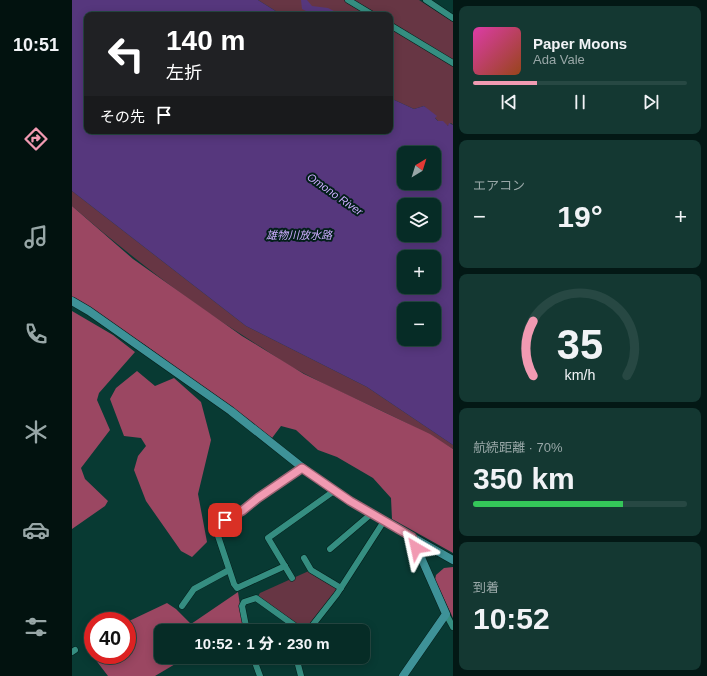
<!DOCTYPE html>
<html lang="ja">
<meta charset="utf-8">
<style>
body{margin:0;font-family:Helvetica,"Noto Sans JP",sans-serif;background:#143832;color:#f1f3f6;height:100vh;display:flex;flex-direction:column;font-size:15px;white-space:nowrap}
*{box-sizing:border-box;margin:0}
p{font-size:13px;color:#98a7a7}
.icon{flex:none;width:22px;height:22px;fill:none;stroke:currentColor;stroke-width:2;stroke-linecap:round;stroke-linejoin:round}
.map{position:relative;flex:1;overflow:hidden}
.panel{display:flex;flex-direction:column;gap:6px;padding:6px;background:#031815;width:254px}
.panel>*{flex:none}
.banner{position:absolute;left:12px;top:12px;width:309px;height:122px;border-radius:8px;box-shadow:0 2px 10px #0003,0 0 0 1px #274843;background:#202124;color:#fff;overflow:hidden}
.needle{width:26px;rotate:38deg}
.buttons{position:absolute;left:325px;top:146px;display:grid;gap:8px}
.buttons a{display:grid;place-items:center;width:44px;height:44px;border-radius:8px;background:#062c26;box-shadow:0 2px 10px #0003,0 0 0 1px #274843;font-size:20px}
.speed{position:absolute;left:12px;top:612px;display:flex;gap:8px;font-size:20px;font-weight:700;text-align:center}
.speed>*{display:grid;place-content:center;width:52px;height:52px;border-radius:50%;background:#062c26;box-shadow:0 2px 10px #0003,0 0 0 1px #274843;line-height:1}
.speed .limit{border:6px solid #d22;background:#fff;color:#111}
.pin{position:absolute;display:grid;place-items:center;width:34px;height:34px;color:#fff;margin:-17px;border-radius:8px;box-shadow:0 2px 6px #0006}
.me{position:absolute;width:44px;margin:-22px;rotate:324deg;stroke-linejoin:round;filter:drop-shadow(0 0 3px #0008)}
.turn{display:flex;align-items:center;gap:14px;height:84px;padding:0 16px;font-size:18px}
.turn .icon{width:52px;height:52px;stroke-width:2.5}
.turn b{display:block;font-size:28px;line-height:34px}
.then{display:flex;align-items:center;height:38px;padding:0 16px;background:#0003;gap:8px;font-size:15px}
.big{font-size:30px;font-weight:800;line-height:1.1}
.panel .card{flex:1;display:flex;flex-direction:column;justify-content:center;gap:6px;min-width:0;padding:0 14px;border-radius:8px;background:#143832}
.panel .dial{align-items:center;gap:0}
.dial svg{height:104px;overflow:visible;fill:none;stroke:#274843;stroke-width:7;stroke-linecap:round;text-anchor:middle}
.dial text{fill:#f1f3f6;stroke:none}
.song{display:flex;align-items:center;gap:12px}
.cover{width:48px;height:48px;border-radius:6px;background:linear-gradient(135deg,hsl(320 70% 55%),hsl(20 70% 35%))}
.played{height:4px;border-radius:2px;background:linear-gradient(90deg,#f19ab2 30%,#274843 30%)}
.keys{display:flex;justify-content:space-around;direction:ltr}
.heat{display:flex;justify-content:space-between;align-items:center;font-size:22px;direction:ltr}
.charge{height:6px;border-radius:3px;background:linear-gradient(90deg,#34c759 70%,#274843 0)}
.trip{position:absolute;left:82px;top:624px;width:216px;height:40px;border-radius:8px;background:#062c26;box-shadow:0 2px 10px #0003,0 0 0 1px #274843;font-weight:800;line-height:40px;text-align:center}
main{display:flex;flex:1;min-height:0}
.menu{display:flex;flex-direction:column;width:72px;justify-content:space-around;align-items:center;background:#02120f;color:#98a7a7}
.menu .icon{width:28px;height:28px}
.menu .active{color:#f19ab2}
.menu b{font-size:18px;color:#f1f3f6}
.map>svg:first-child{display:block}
.green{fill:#673644}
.forest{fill:#9b4762}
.water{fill:#56377d;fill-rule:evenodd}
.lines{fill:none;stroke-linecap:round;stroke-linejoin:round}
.street-casing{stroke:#031e1a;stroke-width:7}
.secondary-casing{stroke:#031e1a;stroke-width:9}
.street{stroke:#358e81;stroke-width:6}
.secondary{stroke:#3e9298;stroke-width:8}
.route-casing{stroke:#9d6474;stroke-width:10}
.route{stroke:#f19ab2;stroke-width:7}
.labels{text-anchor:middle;stroke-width:4;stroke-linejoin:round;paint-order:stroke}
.water-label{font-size:11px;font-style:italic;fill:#cdadfe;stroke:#031e1a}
</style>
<main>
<nav class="menu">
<b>10:51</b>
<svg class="icon active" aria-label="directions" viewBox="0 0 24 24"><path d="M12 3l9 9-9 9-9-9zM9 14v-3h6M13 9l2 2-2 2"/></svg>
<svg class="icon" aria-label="music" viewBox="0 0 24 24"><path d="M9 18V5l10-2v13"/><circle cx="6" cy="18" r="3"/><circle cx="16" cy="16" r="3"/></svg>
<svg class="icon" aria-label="phone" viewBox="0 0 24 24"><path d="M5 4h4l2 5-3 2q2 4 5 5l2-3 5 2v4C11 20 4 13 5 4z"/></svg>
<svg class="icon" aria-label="climate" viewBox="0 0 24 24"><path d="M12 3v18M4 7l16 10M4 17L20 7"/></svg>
<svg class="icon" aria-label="car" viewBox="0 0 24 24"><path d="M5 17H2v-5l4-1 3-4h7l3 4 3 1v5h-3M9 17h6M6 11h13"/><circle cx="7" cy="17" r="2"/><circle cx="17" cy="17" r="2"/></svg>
<svg class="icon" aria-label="filters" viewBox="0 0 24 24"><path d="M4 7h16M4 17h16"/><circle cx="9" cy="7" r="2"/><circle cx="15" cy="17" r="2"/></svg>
</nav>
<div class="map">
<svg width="381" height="676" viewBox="0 0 381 676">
<rect width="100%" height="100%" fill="#083a33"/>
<g class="green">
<path d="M 186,0 L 347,0 L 381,22 L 381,125 L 379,123 L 376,126 L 366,121 L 352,106 L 342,109 L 318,98 L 318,15 L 210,15 Z"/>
<path d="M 0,191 L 174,326 L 295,387 L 381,445 L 381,449 C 334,419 282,400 233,374 C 217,366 203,356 189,347 C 121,305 60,258 0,206 Z"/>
<path d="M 239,570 L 269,588 L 236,631 L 230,631 L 185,598 L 188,593 Z"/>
</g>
<g class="forest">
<path d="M 0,206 L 61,259 L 170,336 L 232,374 L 358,434 L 381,449 L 381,553 L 320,519 L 319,498 L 301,478 L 265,457 L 246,450 L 224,430 L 209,426 L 200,438 L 73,345 L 0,299 Z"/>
<path d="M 0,311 L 41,335 L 63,352 L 27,393 L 25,400 L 38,430 L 9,468 L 13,479 L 36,501 L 33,506 L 0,529 Z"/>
<path d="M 65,371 L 83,386 L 102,378 L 129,402 L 139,440 L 126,494 L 135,542 L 120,557 L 109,551 L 74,501 L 62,470 L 66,456 L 74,446 L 69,438 L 52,436 L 38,399 L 44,388 Z"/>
<path d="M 381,567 L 381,618 L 363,580 L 364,575 L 372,568 Z"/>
<path d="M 166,592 L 172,631 L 89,631 L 89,657 L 115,657 L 83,676 L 36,676 L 23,659 L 26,655 L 55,655 L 55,622 L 95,603 L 104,609 L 119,624 Z"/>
<path d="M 121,657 L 169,657 L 165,661 L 130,665 Z"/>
</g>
<g class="water">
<path d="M 0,0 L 186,0 L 210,15 L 15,15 L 15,131 L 318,131 L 318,98 L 342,109 L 352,106 L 365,116 L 363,118 L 366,121 L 371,121 L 376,126 L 377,123 L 381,125 L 381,445 L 295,387 L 174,326 L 0,191 ZM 332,153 L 362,153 L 362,183 L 332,183 ZM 332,205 L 362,205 L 362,235 L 332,235 ZM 332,257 L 362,257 L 362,287 L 332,287 ZM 332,309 L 362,309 L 362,339 L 332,339 Z"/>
<path d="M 229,0 L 235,0 L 240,6 L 256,8 L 270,15 L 234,11 L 230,9 Z"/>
</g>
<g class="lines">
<g class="street-casing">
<g id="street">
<path d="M 276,0 L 301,15"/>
<path d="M 354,0 L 381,18"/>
<path d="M 318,25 L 381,63"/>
<path d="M 258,549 L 299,514"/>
<path d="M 232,558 L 239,570 L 269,588"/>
<path d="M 213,566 L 165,588 L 162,584 L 144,530 L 145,525 L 171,511 L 186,498 L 231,468"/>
<path d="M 220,578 L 196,538 L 262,491"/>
<path d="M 110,606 L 122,589 L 157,570"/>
<path d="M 374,614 L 381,627"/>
<path d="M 175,631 L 170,606 L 172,602 L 184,598 L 230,631"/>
<path d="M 236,631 L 265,594 L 312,521"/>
<path d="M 0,652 L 3,650"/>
<path d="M 181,657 L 188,676"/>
<path d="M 224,657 L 229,676"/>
</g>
</g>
<g class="secondary-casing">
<g id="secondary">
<path d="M 0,301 L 17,311 L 159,411 L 231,468 L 262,491 L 312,521 L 381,560"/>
<path d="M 331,676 L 374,614 L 340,537"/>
</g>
</g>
<use href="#street" class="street"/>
<use href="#secondary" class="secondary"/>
</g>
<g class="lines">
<g class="route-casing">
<path id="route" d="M 153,520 L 170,511 L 186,498 L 230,468 L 278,501 L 340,537 L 344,548"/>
</g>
<use href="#route" class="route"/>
</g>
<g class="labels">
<g class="water-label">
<text transform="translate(263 194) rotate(35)" y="4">Omono River</text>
<text x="227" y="239">雄物川放水路</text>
</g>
</g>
</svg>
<div class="buttons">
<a><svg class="needle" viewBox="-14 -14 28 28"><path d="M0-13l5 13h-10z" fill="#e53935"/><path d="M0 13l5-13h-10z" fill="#98a7a7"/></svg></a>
<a><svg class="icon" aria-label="layers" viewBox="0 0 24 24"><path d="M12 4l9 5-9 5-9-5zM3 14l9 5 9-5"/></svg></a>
<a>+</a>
<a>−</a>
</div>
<div class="speed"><div class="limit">40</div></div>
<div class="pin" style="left:153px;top:520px;background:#d93025"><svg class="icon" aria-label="arrive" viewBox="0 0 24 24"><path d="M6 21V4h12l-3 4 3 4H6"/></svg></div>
<svg class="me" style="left:344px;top:548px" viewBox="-20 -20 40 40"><path d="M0-17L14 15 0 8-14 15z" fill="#f19ab2" stroke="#fff" stroke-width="4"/></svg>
<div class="trip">10:52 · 1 分 · 230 m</div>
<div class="banner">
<div class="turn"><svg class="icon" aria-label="left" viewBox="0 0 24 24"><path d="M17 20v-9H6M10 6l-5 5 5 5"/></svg><div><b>140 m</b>左折</div></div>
<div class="then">その先<svg class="icon" aria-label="arrive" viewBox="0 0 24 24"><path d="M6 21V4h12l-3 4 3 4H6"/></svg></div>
</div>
</div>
<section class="panel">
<div class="card">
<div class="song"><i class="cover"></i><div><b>Paper Moons</b><p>Ada Vale</p></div></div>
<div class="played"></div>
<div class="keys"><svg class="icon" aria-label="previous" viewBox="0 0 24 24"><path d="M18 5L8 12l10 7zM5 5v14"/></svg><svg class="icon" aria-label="pause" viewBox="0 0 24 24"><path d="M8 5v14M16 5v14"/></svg><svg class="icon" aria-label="next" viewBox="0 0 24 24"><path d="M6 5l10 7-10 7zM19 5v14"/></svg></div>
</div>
<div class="card"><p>エアコン</p>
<div class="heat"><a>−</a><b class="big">19°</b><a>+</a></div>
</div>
<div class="card dial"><svg viewBox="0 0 100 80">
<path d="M14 69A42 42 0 1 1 86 69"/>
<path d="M14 69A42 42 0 0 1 14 27" stroke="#f19ab2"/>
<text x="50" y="56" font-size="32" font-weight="700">35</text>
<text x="50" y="72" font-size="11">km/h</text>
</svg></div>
<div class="card"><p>航続距離 · 70%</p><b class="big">350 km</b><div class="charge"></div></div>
<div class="card"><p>到着</p><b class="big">10:52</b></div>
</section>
</main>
